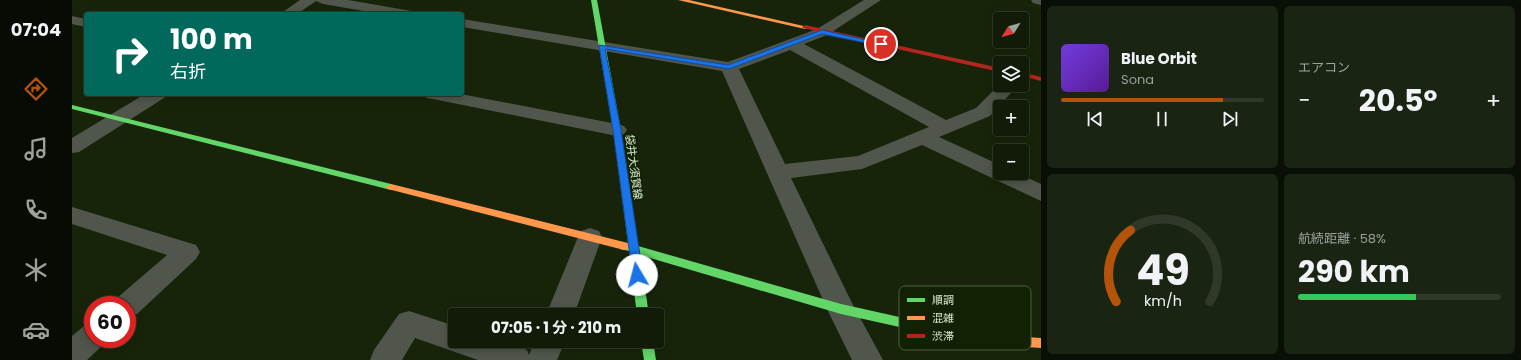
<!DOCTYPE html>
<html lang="ja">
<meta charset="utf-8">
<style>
body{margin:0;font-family:Poppins,"Noto Sans JP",sans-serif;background:#1a2412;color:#f1f3f6;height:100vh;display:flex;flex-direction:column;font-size:15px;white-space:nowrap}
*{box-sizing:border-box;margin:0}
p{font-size:13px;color:#9ca19c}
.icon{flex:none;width:22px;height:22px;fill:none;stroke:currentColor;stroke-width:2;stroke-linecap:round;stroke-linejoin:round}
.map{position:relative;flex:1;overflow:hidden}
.drawer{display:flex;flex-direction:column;gap:6px;padding:6px;background:#090f04;width:480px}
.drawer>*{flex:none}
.guide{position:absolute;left:12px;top:12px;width:380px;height:84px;border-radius:4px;box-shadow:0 2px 10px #0003,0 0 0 1px #303929;background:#00695c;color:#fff;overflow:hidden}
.needle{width:26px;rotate:233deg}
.fabs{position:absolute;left:921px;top:12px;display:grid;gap:8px}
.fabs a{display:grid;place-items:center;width:36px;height:36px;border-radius:4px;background:#111b08;box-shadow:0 2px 10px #0003,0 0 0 1px #303929;font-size:20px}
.speed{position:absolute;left:12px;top:296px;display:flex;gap:8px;font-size:20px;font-weight:700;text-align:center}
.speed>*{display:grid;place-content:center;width:52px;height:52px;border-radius:50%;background:#111b08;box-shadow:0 2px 10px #0003,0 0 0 1px #303929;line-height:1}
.speed .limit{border:6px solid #d22;background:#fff;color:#111}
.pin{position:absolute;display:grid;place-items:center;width:34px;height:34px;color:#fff;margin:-17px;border:2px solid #fff;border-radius:50%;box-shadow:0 1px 4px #0007}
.me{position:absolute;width:44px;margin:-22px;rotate:352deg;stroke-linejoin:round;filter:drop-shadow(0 0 3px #0008)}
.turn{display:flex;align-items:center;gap:14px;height:84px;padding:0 20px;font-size:18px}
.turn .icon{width:52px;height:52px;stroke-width:2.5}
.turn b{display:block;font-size:28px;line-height:34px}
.big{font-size:30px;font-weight:700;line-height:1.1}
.drawer .tile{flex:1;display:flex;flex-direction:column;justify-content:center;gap:6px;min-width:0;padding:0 14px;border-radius:6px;background:#1a2412}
.drawer .dial{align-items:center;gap:0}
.dial svg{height:104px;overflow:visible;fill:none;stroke:#303929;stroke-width:7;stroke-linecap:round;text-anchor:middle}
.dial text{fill:#f1f3f6;stroke:none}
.song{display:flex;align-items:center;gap:12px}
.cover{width:48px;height:48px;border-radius:6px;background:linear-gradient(135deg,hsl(260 70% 55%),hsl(270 70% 35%))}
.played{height:4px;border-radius:2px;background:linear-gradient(90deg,#b45309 80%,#303929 80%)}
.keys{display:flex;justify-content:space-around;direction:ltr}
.heat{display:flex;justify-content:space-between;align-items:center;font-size:22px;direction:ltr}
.charge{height:6px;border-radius:3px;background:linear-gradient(90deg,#34c759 58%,#303929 0)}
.drawer .tiles{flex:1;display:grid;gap:6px;grid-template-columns:repeat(2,1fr)}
.trip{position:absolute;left:376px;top:308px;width:216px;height:40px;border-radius:4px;background:#111b08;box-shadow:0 2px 10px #0003,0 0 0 1px #303929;font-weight:700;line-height:40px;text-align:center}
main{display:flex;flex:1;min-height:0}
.tab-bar{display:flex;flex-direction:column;width:72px;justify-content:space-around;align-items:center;background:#070b03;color:#9ca19c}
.tab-bar .icon{width:28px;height:28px}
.tab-bar .active{color:#b45309}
.tab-bar b{font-size:18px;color:#f1f3f6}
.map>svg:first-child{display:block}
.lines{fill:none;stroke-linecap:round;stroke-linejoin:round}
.street{fill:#50564c;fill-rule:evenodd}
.fast{fill:#63d668;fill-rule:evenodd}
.slow{fill:#ff974d;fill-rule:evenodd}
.jam{fill:#b3261e;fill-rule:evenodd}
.route{fill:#1a73e8;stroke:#114b97}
.labels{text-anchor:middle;stroke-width:4;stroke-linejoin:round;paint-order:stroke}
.street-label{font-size:11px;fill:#daead0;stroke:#102201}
.key{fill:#102201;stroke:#4d5e3f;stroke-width:1}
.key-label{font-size:11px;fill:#daead0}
</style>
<main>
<nav class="tab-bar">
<b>07:04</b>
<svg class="icon active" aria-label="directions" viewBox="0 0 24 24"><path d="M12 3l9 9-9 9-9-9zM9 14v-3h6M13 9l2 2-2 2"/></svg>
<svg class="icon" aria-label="music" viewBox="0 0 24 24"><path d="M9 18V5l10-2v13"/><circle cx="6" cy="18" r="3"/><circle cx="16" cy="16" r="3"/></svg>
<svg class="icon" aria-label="phone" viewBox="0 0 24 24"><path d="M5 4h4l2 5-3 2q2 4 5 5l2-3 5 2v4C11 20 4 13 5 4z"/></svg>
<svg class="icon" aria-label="climate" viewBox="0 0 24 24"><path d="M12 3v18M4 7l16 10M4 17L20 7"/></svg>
<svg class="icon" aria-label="car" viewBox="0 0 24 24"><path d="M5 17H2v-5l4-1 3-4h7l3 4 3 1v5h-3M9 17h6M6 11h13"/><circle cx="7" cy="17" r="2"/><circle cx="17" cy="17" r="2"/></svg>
</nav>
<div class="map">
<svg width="969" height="360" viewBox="0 0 969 360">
<rect width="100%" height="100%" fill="#17240a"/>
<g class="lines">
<g class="street">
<path d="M 228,0 L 276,0 L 334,10 L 339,11 L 341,14 L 309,14 L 251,4 L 244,1 L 225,14 L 208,14 Z"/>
<path d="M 792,0 L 809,0 L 755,35 L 732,44 L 874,120 L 904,108 L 928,84 L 946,85 L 918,116 L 867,137 L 928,165 L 928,173 L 945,173 L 969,184 L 969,201 L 850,145 L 790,169 L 719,178 L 779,301 L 811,360 L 780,360 L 755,309 L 650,71 L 390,27 L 390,19 L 656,62 L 745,29 ZM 718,50 L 857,127 L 786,156 L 713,164 L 667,69 Z"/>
<path d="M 959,0 L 969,0 L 969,5 L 961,3 Z"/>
<path d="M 0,16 L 14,19 L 14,27 L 0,24 Z"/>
<path d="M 73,94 L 95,94 L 92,98 L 7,152 L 0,153 L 0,138 Z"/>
<path d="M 352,94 L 389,94 L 545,124 L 552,126 L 555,130 L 552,134 L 545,136 L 361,99 L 355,98 Z"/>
<path d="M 0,207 L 124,245 L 128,252 L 124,259 L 65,314 L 55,318 L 55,305 L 42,305 L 45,298 L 95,255 L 0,224 Z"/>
<path d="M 518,228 L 527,231 L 530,237 L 502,315 L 474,315 L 506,237 L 509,231 Z"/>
<path d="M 337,311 L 383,326 L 383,341 L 428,341 L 455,350 L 457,355 L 463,341 L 493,341 L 485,360 L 406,360 L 343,338 L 330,360 L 298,360 L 302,350 L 327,314 Z"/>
<path d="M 21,323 L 21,339 L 34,339 L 31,345 L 15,360 L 0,360 L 0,336 L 11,327 Z"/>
</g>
<g class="fast">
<path d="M 519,0 L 525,0 L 549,130 L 566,246 L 769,304 L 868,326 L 872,327 L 874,331 L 872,335 L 868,336 L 769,314 L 568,255 L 577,315 L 565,315 L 557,251 L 548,249 L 547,246 L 548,243 L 556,243 L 541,130 Z"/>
<path d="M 0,105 L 319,184 L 324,187 L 319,190 L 0,109 Z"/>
<path d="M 569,341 L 581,341 L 584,360 L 572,360 Z"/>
</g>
<g class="slow">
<path d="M 606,0 L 617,0 L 736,27 L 733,29 Z"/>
<path d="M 319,184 L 552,242 L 556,243 L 557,246 L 556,249 L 552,250 L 316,189 L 314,187 Z"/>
<path d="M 868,326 L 901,333 L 969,338 L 969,348 L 901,343 L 868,336 L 864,335 L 862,331 L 864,327 Z"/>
</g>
<g class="jam">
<path d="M 733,25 L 928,68 L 928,72 L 731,28 L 730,27 Z"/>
<path d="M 950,72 L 969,77 L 969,81 L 950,76 Z"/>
</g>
</g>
<path class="route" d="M 750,30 L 812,44 L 809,46 L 750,34 L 657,69 L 533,49 L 549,130 L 571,275 L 569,278 L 561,278 L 541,130 L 527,45 L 656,65 Z"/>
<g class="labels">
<g class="street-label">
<text transform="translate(562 167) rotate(82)" y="4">袋井大須賀線</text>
</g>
</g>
<rect x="827" y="286" width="132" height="64" rx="6" class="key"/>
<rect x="835" y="298" width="18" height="4" fill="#63d668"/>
<rect x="835" y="316" width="18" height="4" fill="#ff974d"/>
<rect x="835" y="334" width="18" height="4" fill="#b3261e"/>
<g class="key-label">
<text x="860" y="304">順調</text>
<text x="860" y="322">混雑</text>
<text x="860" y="340">渋滞</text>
</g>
</svg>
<div class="fabs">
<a><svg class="needle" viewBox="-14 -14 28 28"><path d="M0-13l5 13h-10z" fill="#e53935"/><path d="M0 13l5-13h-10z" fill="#9ca19c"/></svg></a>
<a><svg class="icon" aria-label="layers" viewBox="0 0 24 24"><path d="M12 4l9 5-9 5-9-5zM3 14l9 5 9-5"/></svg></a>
<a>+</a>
<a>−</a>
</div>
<div class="speed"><div class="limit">60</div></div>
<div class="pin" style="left:809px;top:44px;background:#d93025"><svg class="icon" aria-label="arrive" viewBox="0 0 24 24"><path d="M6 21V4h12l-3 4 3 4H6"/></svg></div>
<svg class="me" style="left:565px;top:275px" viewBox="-20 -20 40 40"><circle r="19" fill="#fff"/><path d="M0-13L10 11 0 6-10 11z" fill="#1a73e8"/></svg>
<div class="trip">07:05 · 1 分 · 210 m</div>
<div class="guide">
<div class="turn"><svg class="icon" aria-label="right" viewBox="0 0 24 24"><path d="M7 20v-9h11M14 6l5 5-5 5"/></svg><div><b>100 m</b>右折</div></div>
</div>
</div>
<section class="drawer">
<div class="tiles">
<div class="tile">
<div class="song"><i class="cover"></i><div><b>Blue Orbit</b><p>Sona</p></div></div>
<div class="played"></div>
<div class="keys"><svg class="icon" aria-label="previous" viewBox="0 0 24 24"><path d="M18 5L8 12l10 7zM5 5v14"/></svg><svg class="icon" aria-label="pause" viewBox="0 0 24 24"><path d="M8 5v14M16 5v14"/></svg><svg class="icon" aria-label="next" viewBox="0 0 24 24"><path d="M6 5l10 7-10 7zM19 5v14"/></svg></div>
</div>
<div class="tile"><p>エアコン</p>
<div class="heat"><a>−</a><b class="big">20.5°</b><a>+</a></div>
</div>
<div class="tile dial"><svg viewBox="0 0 100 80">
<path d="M14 69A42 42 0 1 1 86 69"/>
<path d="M14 69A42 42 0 0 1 25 14" stroke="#b45309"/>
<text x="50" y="56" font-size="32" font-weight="700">49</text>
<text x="50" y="72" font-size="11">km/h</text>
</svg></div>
<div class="tile"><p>航続距離 · 58%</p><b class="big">290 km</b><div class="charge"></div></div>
</div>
</section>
</main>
